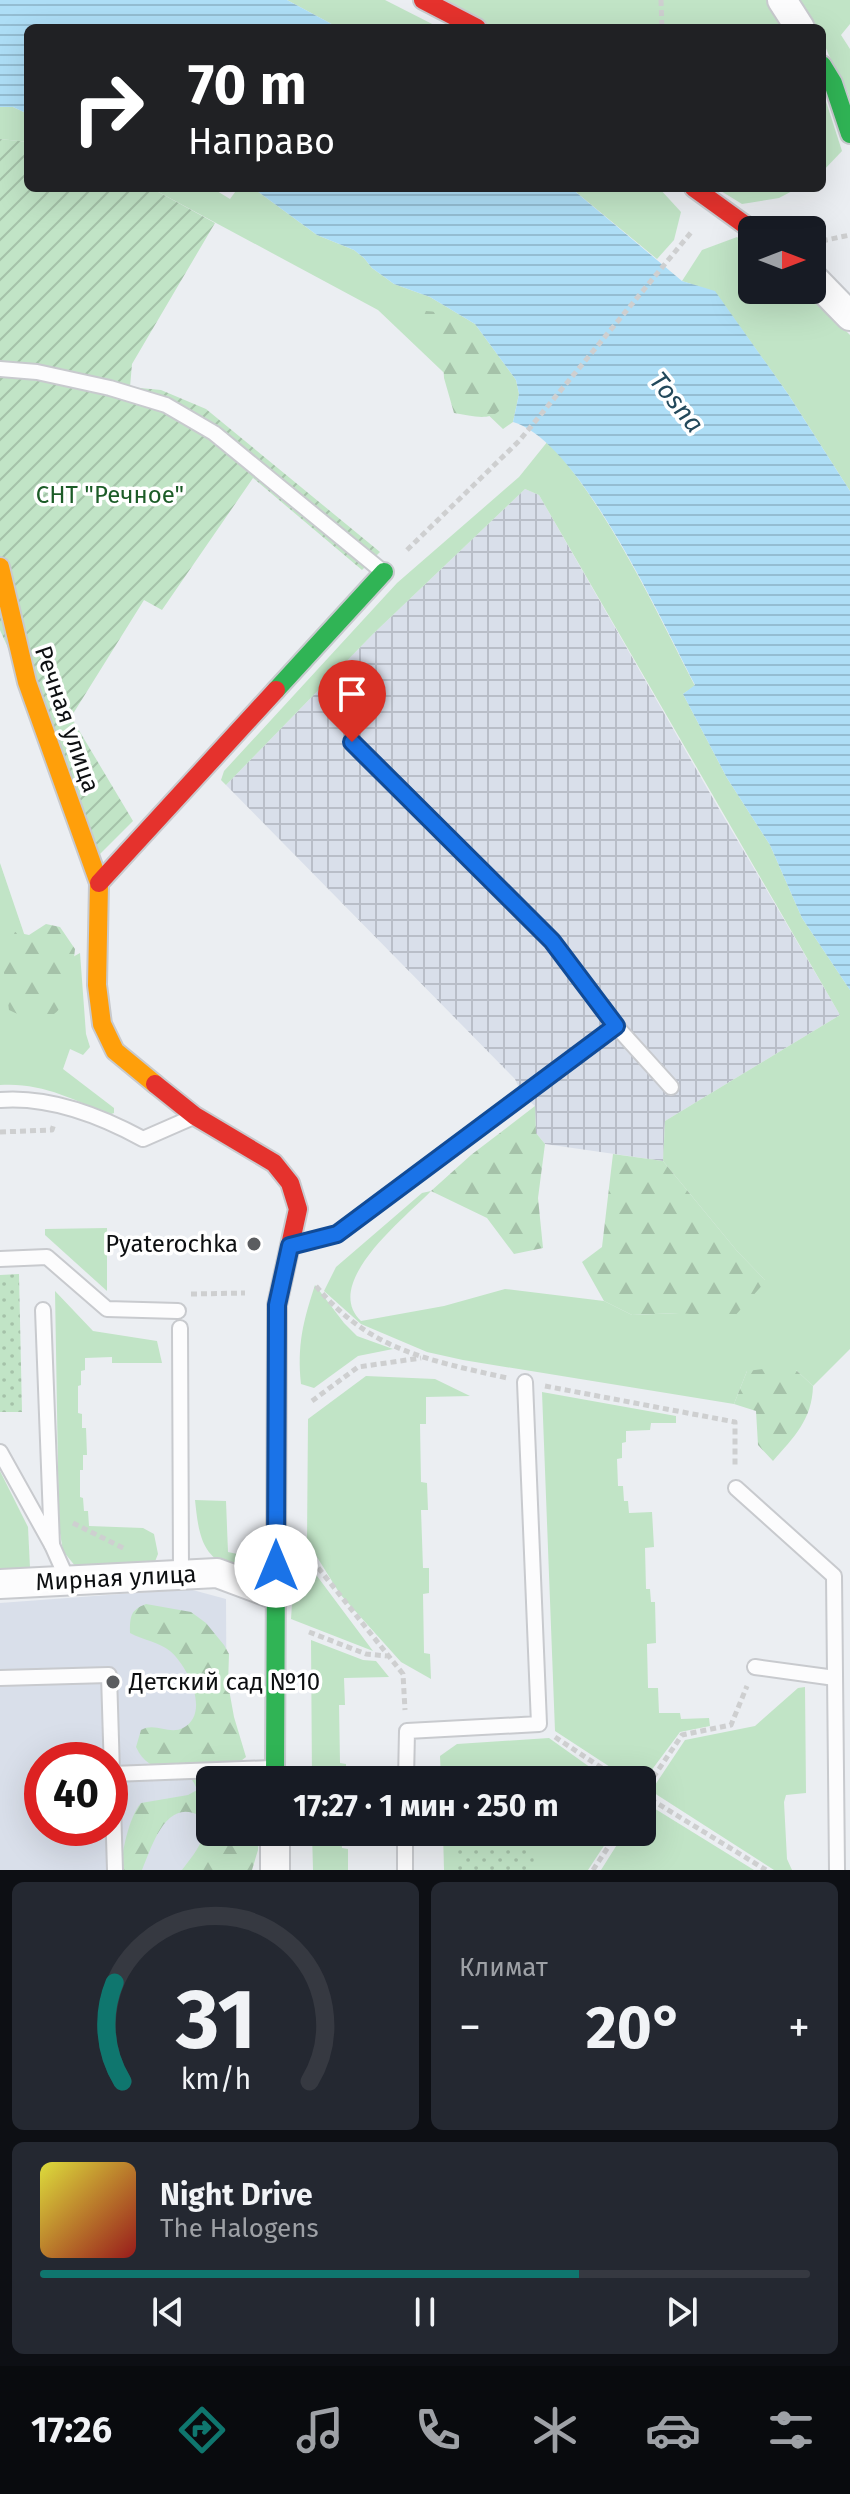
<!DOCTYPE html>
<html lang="ru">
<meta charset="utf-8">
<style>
body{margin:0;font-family:"Fira Sans",sans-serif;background:#242831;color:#f1f3f6;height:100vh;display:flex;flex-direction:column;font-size:30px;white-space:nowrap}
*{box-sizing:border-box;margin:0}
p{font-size:26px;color:#9ea1a6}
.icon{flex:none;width:44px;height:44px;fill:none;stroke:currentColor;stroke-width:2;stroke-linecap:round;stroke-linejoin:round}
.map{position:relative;height:1870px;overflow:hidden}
.sheet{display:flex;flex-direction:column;gap:12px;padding:12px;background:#0d0f14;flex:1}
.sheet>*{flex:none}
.guide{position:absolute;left:24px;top:24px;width:802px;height:168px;border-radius:12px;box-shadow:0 8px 32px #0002;background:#202124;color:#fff;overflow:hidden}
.needle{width:52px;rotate:90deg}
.buttons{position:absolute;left:738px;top:216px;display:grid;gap:16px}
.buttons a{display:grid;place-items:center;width:88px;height:88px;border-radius:12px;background:#171b24;box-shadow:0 8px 32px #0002;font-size:40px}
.speed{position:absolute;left:24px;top:1742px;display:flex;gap:16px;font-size:40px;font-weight:700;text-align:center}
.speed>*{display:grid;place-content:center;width:104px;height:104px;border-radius:50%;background:#171b24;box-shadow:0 8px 32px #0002;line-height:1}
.speed .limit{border:12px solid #d22;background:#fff;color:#111}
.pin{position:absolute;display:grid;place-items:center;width:68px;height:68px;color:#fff;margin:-82px -34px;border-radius:50% 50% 50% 0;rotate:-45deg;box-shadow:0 0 8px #0007}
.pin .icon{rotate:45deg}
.me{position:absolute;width:88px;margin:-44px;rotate:0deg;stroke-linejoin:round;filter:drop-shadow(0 0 6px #0008)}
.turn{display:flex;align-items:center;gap:28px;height:168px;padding:0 32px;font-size:36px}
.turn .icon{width:104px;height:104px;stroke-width:2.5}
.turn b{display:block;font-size:56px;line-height:68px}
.big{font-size:60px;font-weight:700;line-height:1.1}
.sheet .widget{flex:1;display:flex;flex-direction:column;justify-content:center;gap:12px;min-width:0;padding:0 28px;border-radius:12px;background:#242831}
.sheet .dial{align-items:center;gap:0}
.dial svg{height:208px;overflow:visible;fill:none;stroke:#363941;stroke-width:7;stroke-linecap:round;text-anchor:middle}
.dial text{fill:#f1f3f6;stroke:none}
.song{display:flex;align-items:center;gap:24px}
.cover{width:96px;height:96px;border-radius:12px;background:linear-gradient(135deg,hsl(60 70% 55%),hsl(0 70% 35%))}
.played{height:8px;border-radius:4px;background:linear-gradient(90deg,#0f766e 70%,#363941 70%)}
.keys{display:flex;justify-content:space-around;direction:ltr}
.heat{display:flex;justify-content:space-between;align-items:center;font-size:44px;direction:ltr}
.sheet .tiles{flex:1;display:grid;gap:12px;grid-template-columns:1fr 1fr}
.widget:last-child{grid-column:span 2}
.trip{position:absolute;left:196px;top:1766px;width:460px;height:80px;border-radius:12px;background:#171b24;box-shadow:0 8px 32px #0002;font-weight:700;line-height:80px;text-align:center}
.tabs{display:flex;height:128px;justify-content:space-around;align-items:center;background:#090b0e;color:#9ea1a6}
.tabs .icon{width:56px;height:56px}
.tabs .active{color:#0f766e}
.tabs b{font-size:36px;color:#f1f3f6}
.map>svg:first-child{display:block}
.built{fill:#d9dfea;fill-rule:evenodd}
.industrial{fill:url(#industrial-grid)}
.grass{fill:#c1e4c6}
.forest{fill:url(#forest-firs)}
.park{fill:url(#park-dots)}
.garden{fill:url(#garden-furrows)}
.water{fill:url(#water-rules)}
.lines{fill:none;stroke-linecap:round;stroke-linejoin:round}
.lane-casing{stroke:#c8cace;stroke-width:18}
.street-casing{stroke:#c8cace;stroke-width:32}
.fast-casing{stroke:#c8cace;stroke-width:22}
.slow-casing{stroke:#c8cace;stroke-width:22}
.jam-casing{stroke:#c8cace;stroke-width:22}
.path{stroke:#cecfd0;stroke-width:5;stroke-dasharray:6 4;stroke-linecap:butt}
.lane{stroke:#fcfcfd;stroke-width:14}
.street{stroke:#fcfcfd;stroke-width:28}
.fast{stroke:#30b455;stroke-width:18}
.slow{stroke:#ff9f0a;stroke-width:18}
.jam{stroke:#e5322d;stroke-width:18}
.route-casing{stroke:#114b97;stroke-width:20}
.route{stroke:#1a73e8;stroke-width:14}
.poi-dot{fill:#5b5d60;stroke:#fff;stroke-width:3}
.labels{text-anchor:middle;stroke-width:7;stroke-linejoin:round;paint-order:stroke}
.park-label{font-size:24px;fill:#1c5c27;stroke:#fff}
.street-label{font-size:24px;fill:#0d0f11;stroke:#fff}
.poi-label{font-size:24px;fill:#0d0f11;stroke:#fff;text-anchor:end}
.water-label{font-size:26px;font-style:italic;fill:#23495b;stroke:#fff}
</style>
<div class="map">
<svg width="850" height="1870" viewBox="0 0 850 1870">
<defs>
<pattern id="industrial-grid" width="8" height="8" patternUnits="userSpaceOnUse" patternTransform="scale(2)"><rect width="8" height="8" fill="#d9dfea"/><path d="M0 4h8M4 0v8" fill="none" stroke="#b9bec8"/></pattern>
<pattern id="forest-firs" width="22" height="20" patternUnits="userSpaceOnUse" patternTransform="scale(2)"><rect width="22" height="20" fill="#c1e4c6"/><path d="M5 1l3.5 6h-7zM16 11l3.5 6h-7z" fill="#a5c2a9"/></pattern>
<pattern id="park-dots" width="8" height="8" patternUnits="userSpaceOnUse" patternTransform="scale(2)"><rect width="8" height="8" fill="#c1e4c6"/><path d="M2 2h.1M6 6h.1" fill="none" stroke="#a5c2a9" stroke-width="1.8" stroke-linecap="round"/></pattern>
<pattern id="garden-furrows" width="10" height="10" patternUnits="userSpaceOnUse" patternTransform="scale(2)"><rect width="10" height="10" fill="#c1e4c6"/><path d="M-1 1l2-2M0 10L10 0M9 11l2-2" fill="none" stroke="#a5c2a9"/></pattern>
<pattern id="water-rules" width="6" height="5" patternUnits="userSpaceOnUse" patternTransform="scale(2)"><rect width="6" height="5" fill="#aedef6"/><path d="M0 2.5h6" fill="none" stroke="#94bdd2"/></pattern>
</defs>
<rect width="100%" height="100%" fill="#ebeef2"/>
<path class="built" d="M 189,1589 L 226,1599 L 227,1780 L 210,1780 L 210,1832 L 227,1870 L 0,1870 L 0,1603 ZM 42,1760 L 110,1760 L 110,1828 L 42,1828 Z"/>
<path class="industrial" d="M 525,489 L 539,495 L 715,802 L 840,1015 L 665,1121 L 663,1161 L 545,1144 L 536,1133 L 535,1106 L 522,1095 L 515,1079 L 226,785 L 373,634 Z"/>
<g class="grass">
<path d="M 287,0 L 385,0 L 440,28 L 339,28 Z"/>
<path d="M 439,0 L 768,0 L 785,28 L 495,28 Z"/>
<path d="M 796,0 L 850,0 L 850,24 L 841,35 L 850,49 L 850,99 C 843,74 822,54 822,28 L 813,28 Z"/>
<path d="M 822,89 L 842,151 L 822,172 Z"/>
<path d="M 0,107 L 13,107 L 28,114 L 28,142 L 0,139 Z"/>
<path d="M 151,188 L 212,188 L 230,199 L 238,188 L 253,188 L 317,235 L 354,250 L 364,258 L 372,268 L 394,284 L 430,297 L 475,324 L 516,380 L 519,394 L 513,422 L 503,429 L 378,310 Z"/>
<path d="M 571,188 L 659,188 L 681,212 L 674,240 L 657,259 Z"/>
<path d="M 716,188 L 798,188 L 779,198 L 742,204 Z"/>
<path d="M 737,237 L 752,249 L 752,290 L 805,290 L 850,335 L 850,491 L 788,394 L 715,292 L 682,281 L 702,250 Z"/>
<path d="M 548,441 C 611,513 651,601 695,686 L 683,694 L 727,778 L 770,845 L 802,918 L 850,990 L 850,1349 L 813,1386 L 796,1370 L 747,1371 L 734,1404 L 463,1360 L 427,1352 L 361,1324 L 324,1291 L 336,1267 L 422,1193 L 431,1191 C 405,1218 321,1283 361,1321 L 444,1306 L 505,1289 L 604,1301 L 632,1315 L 679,1313 L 765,1280 L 737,1251 L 663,1161 L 665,1121 L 840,1015 L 539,495 L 525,489 L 373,634 L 226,785 L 221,780 L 224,771 L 397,583 L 519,477 Z"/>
<path d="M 0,863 L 34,963 L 60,964 L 80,953 L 86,1034 L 90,1047 L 83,1055 L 70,1049 L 63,1069 L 114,1108 L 114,1113 L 109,1115 C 74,1099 40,1082 0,1085 Z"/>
<path d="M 107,1228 L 107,1291 L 45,1235 L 45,1229 Z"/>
<path d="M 315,1285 L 344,1323 L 357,1336 L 393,1349 L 358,1356 L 314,1388 L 301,1384 C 297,1345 303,1322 315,1285 Z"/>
<path d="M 55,1291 L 93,1331 L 157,1341 L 162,1363 L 112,1363 L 112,1357 L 85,1358 L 85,1370 L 81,1371 L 81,1385 L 78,1386 L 78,1413 L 82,1414 L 82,1428 L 86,1428 L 87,1455 L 83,1455 L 83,1470 L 80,1470 L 80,1497 L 83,1498 L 84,1511 L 88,1511 L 89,1526 L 143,1528 L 154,1534 L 158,1554 L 154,1564 L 76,1567 L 63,1551 L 59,1527 Z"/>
<path d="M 366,1376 L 435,1379 L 470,1396 L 426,1397 L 426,1424 L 420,1424 L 421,1482 L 427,1483 L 428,1510 L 421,1510 L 423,1568 L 429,1568 L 429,1593 L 423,1594 L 424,1653 L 430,1654 L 431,1679 L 401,1662 L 340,1594 L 307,1541 L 308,1419 Z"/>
<path d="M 542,1392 L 676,1416 L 676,1423 L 651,1423 L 650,1430 L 626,1431 L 626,1442 L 622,1443 L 622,1458 L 617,1459 L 618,1486 L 623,1486 L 624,1501 L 628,1501 L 629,1513 L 652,1512 L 654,1547 L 645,1548 L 646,1589 L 650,1589 L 651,1602 L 655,1602 L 656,1643 L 647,1644 L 648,1688 L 658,1688 L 659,1713 L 680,1713 L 681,1719 L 709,1718 L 710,1726 L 680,1732 L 642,1783 L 642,1780 L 630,1780 L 555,1731 Z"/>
<path d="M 0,1471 L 28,1527 L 30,1568 L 0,1570 Z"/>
<path d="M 195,1500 L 226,1501 L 228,1552 L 242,1555 L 237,1561 L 228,1565 C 200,1556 198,1527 195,1500 Z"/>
<path d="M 296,1542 L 317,1576 L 373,1651 L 291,1619 Z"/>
<path d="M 311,1640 L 363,1660 L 376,1661 L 389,1677 L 344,1678 L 345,1705 L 339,1705 L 340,1763 L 346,1764 L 346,1780 L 312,1780 Z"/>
<path d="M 805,1687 L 806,1793 L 786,1795 L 784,1802 L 787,1859 L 792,1870 L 774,1870 L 651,1791 L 685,1740 L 755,1726 L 798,1688 Z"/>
<path d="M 549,1738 L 608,1780 L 441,1780 L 440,1756 L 457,1744 Z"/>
<path d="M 644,1802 L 754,1870 L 601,1870 L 625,1832 L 642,1832 Z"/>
<path d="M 312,1832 L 341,1832 L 342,1848 L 348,1849 L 348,1870 L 313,1870 Z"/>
<path d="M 443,1832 L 613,1832 L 588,1870 L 444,1870 Z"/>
</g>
<g class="forest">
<path d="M 426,311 C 459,311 482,346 504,367 C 509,375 509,383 507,393 C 502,425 478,417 454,413 L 444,378 L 443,360 L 420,324 Z"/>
<path d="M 46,924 L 60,927 L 75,949 C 70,992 65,1039 9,1010 L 2,958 L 15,932 L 29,935 Z"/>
<path d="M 535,1106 L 536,1133 L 545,1144 L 538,1198 L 543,1248 L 514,1254 L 487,1218 L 431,1191 L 471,1155 Z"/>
<path d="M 613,1154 L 663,1161 L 737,1251 L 766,1281 L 733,1318 L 679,1313 L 632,1315 L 604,1301 L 582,1262 L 602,1247 Z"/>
<path d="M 763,1369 L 796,1370 L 813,1386 C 812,1420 794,1437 773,1461 L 758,1445 L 756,1411 L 734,1404 L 747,1371 Z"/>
<path d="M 146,1604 L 191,1612 L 206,1623 L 224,1645 L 229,1654 L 228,1684 L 234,1717 L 246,1757 L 223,1775 L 224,1780 L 210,1780 L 210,1832 L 259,1832 L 258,1850 L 252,1870 L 182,1870 C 195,1852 210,1838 200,1816 C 166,1797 152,1846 142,1870 L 121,1870 C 122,1851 129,1817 141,1803 L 188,1795 L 197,1790 C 186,1756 153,1784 136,1747 L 141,1730 C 155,1722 169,1735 183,1728 C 211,1714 188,1666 170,1651 C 159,1642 143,1640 130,1633 C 130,1617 130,1610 146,1604 Z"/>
</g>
<g class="park">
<path d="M 19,1274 L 22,1412 L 0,1412 L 0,1275 Z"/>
<path d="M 456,1832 L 533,1832 L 534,1870 L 457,1870 Z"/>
</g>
<path class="garden" d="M 0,139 L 28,142 L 28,188 L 151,188 L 215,223 L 132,364 L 130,387 L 161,390 L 206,409 L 380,552 L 362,570 L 253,478 L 162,610 L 144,600 L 71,717 L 133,821 L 100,854 L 0,630 Z"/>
<g class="water">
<path d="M 0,0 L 287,0 L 339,28 L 28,28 L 28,114 L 13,107 L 0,107 Z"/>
<path d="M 253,188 L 571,188 L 682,281 L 715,291 L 788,394 L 850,491 L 850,990 L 802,918 L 770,845 L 727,778 L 683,694 L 695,685 C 662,622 580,441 513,422 L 519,394 L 516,380 L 475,324 L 430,297 L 394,284 L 372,268 L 364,258 L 354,250 L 317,235 Z"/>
</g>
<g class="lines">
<g class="lane-casing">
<g id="lane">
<path d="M 0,369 L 37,372 L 110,388 L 166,405 L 214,433 L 382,571"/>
<path d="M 352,742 L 552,941 L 616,1026 L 671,1087"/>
<path d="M 0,1100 C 50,1096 99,1115 143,1139 L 191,1118"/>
<path d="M 295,1244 L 337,1234 L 616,1026"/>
<path d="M 0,1259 L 47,1257 L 107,1309 L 178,1311"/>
<path d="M 43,1310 L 52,1545"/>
<path d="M 180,1328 L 181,1575"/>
<path d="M 0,1452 L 52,1545 L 68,1581"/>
<path d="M 736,1488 L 834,1576 L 837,1870"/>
<path d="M 755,1667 L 835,1678"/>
<path d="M 0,1678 L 109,1675 L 115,1870"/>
<path d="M 112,1774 L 271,1768"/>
<path d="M 406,1780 L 407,1731 L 539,1724 L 525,1382"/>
<path d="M 405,1870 L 405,1832"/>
</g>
</g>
<g class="street-casing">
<g id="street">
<path d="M 782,0 L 800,28"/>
<path d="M 812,277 L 850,316"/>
<path d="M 0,1584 L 217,1573 L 276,1595"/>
<path d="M 275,1870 L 275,1832"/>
</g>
</g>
<g class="fast-casing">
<g id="fast">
<path d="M 822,65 L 833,83 L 850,134"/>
<path d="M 276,690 L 384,572"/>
<path d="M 275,1780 L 277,1333"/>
</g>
</g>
<g class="slow-casing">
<path id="slow" d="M 0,567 L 27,682 L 99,883 L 97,985 L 102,1024 L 115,1051 L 155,1084"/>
</g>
<g class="jam-casing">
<g id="jam">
<path d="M 423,0 L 477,28"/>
<path d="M 694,188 L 752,230"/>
<path d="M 99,883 L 276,690"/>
<path d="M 155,1084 L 195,1116 L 274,1163 L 290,1183 L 298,1209 L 277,1305 L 277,1333"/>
</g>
</g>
<g class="path">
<path d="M 661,0 L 662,28"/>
<path d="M 812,243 L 850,235"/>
<path d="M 407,550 L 519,441 L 693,230"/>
<path d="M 0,1132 L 52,1130 L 54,1124"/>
<path d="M 316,1286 C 370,1351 429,1360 507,1378"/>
<path d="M 191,1294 L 245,1293"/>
<path d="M 545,1386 L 735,1422 L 735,1467"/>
<path d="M 312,1401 L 358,1367 L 421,1358"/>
<path d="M 73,1523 L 125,1549"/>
<path d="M 312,1560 L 403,1674 L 405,1710"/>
<path d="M 309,1632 L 366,1654 L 387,1656"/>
<path d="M 555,1737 L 620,1780"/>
<path d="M 642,1794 L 682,1735 L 731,1725 L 747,1686"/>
<path d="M 642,1794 L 766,1870"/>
<path d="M 593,1870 L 618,1832"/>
</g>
<use href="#lane" class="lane"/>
<use href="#street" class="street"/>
<use href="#fast" class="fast"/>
<use href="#slow" class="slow"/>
<use href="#jam" class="jam"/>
</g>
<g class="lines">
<g class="route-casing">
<path id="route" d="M 276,1566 L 277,1305 L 290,1246 L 337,1234 L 616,1026 L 552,941 L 352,742"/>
</g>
<use href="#route" class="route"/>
</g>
<g class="poi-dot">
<circle cx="254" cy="1244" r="8"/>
<circle cx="113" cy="1682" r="8"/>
</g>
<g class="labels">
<g class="park-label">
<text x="110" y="503">СНТ "Речное"</text>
</g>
<g class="street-label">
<text transform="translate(67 719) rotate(71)" y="8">Речная улица</text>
<text transform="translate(116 1578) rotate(-3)" y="8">Мирная улица</text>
</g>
<g class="poi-label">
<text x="238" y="1252">Pyaterochka</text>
<text x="129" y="1690" text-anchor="start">Детский сад №10</text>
</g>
<g class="water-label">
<text transform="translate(677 402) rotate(51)" y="9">Tosna</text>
</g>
</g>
</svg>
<div class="buttons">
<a><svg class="needle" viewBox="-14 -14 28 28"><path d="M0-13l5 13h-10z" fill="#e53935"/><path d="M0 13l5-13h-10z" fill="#9ea1a6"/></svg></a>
</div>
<div class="speed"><div class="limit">40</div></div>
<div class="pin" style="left:352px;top:742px;background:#d93025"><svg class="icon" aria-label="arrive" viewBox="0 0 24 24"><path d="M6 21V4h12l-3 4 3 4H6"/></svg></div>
<svg class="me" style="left:276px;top:1566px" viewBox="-20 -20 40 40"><circle r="19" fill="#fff"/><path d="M0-13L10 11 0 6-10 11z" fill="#1a73e8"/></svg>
<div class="trip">17:27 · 1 мин · 250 m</div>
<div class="guide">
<div class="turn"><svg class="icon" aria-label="right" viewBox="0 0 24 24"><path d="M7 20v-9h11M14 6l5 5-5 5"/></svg><div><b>70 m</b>Направо</div></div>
</div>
</div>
<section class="sheet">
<div class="tiles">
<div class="widget dial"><svg viewBox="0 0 100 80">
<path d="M14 69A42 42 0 1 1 86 69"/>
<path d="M14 69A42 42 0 0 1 11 31" stroke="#0f766e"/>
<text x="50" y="56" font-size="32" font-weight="700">31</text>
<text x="50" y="72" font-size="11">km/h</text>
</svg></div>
<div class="widget"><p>Климат</p>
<div class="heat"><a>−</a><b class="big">20°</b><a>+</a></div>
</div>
<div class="widget">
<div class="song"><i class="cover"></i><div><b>Night Drive</b><p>The Halogens</p></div></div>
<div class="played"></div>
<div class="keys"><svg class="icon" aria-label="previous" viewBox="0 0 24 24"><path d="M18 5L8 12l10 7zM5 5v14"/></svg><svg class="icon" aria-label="pause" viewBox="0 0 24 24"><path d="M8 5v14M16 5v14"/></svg><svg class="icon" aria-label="next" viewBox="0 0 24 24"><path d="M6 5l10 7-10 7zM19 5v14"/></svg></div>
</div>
</div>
</section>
<nav class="tabs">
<b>17:26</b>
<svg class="icon active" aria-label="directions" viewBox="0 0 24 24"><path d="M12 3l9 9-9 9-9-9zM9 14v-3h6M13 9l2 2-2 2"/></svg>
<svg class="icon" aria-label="music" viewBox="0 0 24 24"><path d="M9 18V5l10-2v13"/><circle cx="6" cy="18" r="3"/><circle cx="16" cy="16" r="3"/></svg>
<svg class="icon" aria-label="phone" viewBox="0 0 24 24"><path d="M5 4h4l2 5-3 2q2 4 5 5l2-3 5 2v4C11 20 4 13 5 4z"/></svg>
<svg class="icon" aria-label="climate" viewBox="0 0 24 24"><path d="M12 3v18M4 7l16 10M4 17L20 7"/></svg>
<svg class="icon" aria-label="car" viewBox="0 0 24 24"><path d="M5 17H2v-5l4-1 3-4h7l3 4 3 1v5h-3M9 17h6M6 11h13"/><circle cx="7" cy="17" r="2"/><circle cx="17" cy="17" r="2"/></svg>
<svg class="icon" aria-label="filters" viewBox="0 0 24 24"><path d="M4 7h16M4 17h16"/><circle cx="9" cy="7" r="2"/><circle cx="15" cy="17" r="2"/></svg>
</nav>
